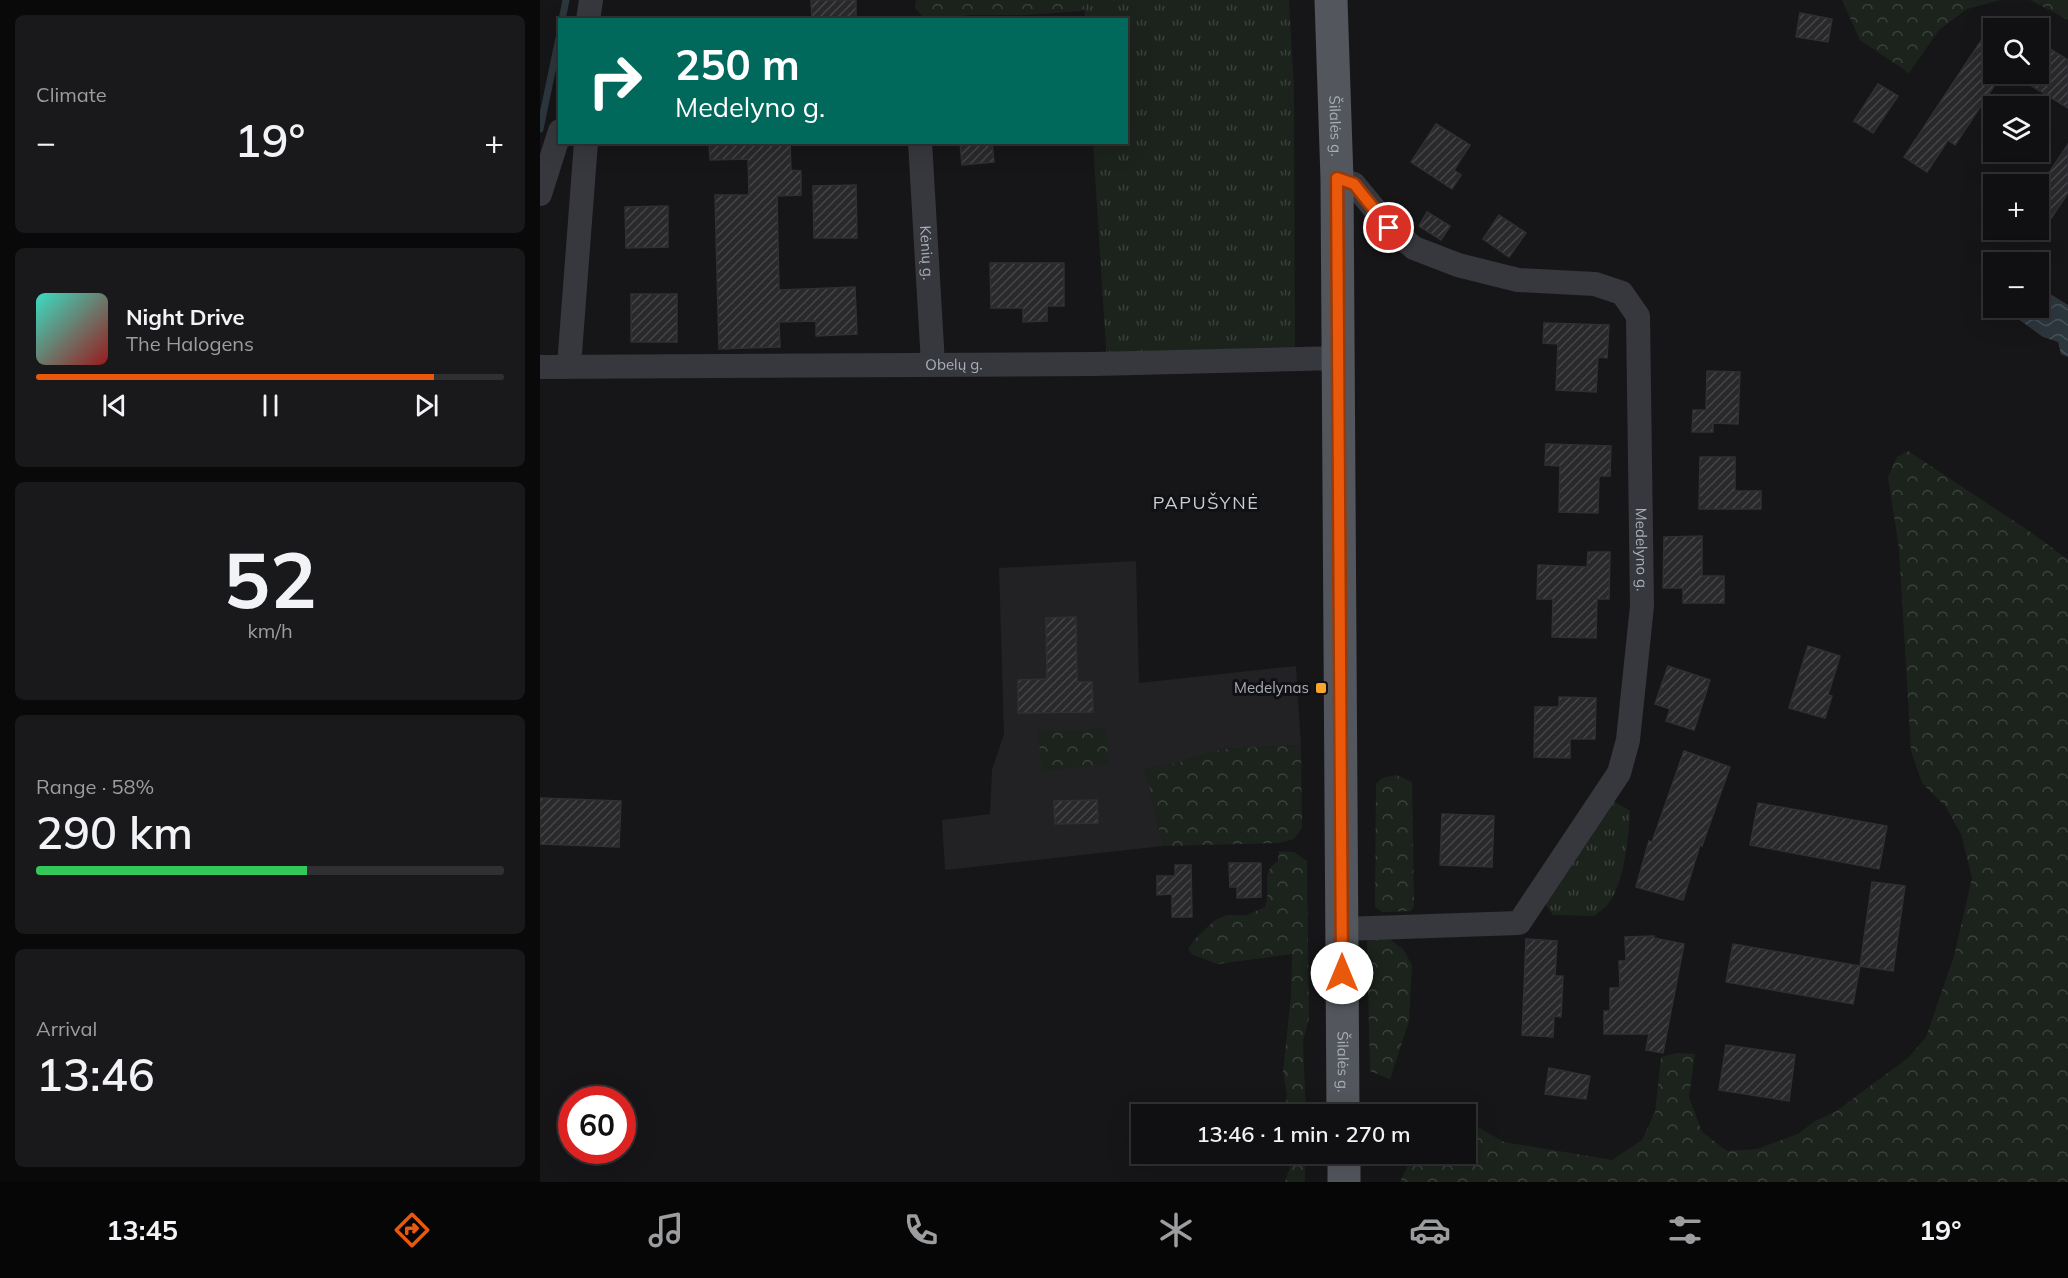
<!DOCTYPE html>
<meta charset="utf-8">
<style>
body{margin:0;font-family:Mulish,sans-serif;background:#19191b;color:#f1f3f6;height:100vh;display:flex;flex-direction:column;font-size:22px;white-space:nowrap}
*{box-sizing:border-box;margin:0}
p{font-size:20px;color:#9c9d9f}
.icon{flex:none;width:33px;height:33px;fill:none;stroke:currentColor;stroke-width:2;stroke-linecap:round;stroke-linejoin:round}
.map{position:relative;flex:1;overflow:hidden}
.drawer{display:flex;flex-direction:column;gap:15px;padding:15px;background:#09090a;width:540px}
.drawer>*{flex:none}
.top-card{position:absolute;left:18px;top:18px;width:570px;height:126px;border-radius:0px;box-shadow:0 6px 24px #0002,0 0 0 2px #303032;background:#00695c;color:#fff;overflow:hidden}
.buttons{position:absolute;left:1443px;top:18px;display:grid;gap:12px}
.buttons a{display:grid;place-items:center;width:66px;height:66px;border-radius:0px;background:#101012;box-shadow:0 6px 24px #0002,0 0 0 2px #303032;font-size:30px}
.speed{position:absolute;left:18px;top:1086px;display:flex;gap:12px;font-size:30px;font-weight:700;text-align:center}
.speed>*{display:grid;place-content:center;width:78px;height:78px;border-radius:50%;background:#101012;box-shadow:0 6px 24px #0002,0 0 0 2px #303032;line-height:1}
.speed .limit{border:9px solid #d22;background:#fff;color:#111}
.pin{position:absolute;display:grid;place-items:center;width:51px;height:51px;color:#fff;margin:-26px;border:3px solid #fff;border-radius:50%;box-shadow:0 2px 6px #0007}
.me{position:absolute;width:66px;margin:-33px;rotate:0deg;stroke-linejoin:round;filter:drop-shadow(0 0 4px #0008)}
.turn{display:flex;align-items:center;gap:21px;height:126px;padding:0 18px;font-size:27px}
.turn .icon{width:78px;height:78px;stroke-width:2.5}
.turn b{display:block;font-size:42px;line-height:51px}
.big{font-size:45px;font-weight:600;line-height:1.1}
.drawer .widget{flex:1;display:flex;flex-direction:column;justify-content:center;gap:9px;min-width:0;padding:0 21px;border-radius:9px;background:#19191b}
.drawer .dial{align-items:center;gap:0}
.dial b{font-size:78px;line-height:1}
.song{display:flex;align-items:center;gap:18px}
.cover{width:72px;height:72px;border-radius:9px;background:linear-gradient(135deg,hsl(170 70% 55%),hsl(0 70% 35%))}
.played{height:6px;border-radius:3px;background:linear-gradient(90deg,#ea580c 85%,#303032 85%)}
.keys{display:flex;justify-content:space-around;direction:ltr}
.heat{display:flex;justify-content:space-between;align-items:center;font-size:33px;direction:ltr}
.charge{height:9px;border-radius:4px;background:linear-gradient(90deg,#34c759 58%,#303032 0)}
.trip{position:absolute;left:591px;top:1104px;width:345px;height:60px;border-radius:0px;background:#101012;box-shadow:0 6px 24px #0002,0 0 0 2px #303032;font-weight:600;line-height:60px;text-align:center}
.tab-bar{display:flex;height:96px;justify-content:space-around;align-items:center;background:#060607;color:#9c9d9f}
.tab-bar .icon{width:42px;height:42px}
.tab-bar .on{color:#ea580c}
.tab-bar b{font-size:27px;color:#f1f3f6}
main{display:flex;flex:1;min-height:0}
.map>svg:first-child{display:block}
.built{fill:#222225}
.grass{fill:url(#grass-tufts)}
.forest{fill:url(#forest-crowns)}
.water{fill:url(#water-waves)}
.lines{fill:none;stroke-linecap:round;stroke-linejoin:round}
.stream{stroke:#2c363d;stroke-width:7}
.building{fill:url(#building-hatch);stroke:#303034;stroke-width:1.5}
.street{stroke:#37383d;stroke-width:24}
.primary{stroke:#53565d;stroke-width:33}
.route-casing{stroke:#983908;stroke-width:15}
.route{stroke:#ea580c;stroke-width:10}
.poi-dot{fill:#f9a52d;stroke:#111113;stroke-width:2}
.labels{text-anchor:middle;stroke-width:6;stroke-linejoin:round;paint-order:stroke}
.street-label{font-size:15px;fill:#a8aeb9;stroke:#111113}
.poi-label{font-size:15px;fill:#a8aeb9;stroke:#111113;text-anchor:end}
.quarter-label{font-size:18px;letter-spacing:1.5px;fill:#c9cdd5;stroke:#111113}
</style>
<main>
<section class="drawer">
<div class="widget"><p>Climate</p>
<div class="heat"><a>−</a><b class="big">19°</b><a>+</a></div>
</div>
<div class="widget">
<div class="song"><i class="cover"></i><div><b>Night Drive</b><p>The Halogens</p></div></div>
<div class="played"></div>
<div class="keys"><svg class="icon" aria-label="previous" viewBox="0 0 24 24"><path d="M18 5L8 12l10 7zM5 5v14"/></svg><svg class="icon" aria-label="pause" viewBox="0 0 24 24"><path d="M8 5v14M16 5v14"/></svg><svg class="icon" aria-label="next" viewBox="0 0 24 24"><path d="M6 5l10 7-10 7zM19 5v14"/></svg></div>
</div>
<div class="widget dial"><b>52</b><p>km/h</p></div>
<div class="widget"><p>Range · 58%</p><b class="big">290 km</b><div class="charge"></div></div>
<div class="widget"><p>Arrival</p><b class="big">13:46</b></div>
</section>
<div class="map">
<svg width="1528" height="1182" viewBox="0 0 1528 1182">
<defs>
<pattern id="grass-tufts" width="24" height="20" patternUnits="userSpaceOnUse" patternTransform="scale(1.5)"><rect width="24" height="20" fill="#1c231c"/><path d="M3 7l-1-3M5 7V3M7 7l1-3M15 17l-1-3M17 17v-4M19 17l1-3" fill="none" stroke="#3a403b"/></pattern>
<pattern id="forest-crowns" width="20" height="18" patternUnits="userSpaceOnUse" patternTransform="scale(1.5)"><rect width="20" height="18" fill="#1c231c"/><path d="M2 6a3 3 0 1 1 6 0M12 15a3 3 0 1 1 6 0" fill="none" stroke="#3a403b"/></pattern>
<pattern id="water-waves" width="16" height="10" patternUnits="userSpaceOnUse" patternTransform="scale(1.5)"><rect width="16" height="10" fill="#2c363d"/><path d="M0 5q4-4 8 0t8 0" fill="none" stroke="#485157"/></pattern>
<pattern id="building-hatch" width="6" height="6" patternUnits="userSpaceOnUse" patternTransform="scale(1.5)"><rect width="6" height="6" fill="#29292c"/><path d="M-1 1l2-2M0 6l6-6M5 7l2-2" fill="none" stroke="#454648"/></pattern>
</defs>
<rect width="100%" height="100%" fill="#161618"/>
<path class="built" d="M 596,561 L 599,683 L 756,666 L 761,745 L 682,749 L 633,764 L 605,769 L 623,846 L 405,870 L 402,820 L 450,814 L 452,770 L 464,734 L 459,568 Z"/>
<g class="grass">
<path d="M 544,0 L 749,0 L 754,91 L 755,359 L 567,363 L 553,143 L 586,142 L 586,20 L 545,19 Z"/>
<path d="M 1072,800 L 1090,811 C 1089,835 1084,884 1069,903 C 1065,908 1059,912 1054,916 L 1013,915 L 1004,903 Z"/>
</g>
<g class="forest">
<path d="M 376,0 L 544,0 L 544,11 L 486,15 L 428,15 L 413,19 L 385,19 L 375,8 Z"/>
<path d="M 1302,0 L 1460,0 L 1427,9 L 1399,30 L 1369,73 L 1320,40 Z"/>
<path d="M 1490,0 L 1528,0 L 1528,20 Z"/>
<path d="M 1368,451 L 1495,535 L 1528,560 L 1528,1182 L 860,1182 L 873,1154 L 926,1154 L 926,1122 L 936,1126 L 964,1142 L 1072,1160 L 1102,1140 L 1115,1112 L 1121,1057 L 1137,1053 L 1155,1054 L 1149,1097 L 1162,1132 L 1187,1151 L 1217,1149 L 1258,1134 L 1275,1121 L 1295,1112 L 1368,1058 L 1386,1037 L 1414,956 L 1432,878 L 1421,834 L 1406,807 L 1382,783 L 1371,751 L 1359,548 L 1348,477 L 1357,457 Z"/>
<path d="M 567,728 L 568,763 L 502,772 L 498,731 Z"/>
<path d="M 761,745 L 762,828 L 754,839 L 739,843 L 623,846 L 605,769 L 633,764 L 682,749 Z"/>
<path d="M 856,775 L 872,782 L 874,906 L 871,911 L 842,912 L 835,907 L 836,784 L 842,778 Z"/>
<path d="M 739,851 L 754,852 L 767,861 L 769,1018 L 763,1041 L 766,1114 L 745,1114 L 747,1095 L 743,1071 L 751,996 L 752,954 L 678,964 L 653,955 L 648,949 L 655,939 L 675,920 L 687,915 L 707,915 L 725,907 C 732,888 719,873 738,861 Z"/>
<path d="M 847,937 L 863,949 L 872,965 L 869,1021 L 850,1079 L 830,1071 L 827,941 Z"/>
<path d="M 750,1154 L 765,1154 L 765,1182 L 745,1182 L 751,1164 Z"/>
</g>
<path class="water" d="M 1499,287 L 1528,305 L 1528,357 L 1521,354 L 1518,342 L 1503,337 L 1466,310 L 1466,308 L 1498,308 Z"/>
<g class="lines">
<g class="stream">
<path d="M 22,20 L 26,0"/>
<path d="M 0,129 L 20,33"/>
</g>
</g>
<g class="building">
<path d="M 271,0 L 316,0 L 316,20 L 272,20 Z"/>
<path d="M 1260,13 L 1292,19 L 1288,42 L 1256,37 Z"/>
<path d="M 1454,21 L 1454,74 L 1462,74 L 1415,145 L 1408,140 L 1387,172 L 1364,157 Z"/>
<path d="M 1507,47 L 1528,60 L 1528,108 L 1472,74 L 1498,74 L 1498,61 Z"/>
<path d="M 1338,84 L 1358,96 L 1333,133 L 1314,121 Z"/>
<path d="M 896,124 L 930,145 L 914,170 L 921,175 L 912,189 L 871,162 Z"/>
<path d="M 169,142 L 250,142 L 251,170 L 261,171 L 261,195 L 237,196 L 239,290 L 315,287 L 317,334 L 276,336 L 276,321 L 239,322 L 240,347 L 179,349 L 175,195 L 209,195 L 208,159 L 170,160 Z"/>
<path d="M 420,142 L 452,142 L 454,162 L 422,165 Z"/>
<path d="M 1528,144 L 1528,193 L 1498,238 L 1498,189 Z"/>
<path d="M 316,185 L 317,238 L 274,238 L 273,186 Z"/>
<path d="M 128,206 L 128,247 L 86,248 L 85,207 Z"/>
<path d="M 887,212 L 910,226 L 901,240 L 879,226 Z"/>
<path d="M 959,215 L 986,233 L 969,257 L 943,239 Z"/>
<path d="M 450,263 L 524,263 L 524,306 L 507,306 L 507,321 L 483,322 L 483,308 L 451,308 Z"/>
<rect x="91" y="294" width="46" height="48"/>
<path d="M 1004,323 L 1069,325 L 1067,358 L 1058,357 L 1056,392 L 1016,390 L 1018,344 L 1003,343 Z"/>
<path d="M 1167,371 L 1200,372 L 1198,424 L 1173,423 L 1173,432 L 1152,432 L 1153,410 L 1166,410 Z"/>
<path d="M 1006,444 L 1071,446 L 1070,476 L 1059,476 L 1058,513 L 1019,512 L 1020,466 L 1005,465 Z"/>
<path d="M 1160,457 L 1195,457 L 1195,491 L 1221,491 L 1221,509 L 1159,509 Z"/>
<path d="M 1162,536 L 1162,576 L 1184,576 L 1184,603 L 1143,603 L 1143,588 L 1123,588 L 1124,537 Z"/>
<path d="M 1048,552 L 1070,552 L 1069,599 L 1057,599 L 1056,638 L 1012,637 L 1013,599 L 997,599 L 998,565 L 1047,567 Z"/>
<path d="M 536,617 L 537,682 L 552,682 L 553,712 L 478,713 L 478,680 L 507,679 L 506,618 Z"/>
<path d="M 1268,646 L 1300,656 L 1288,695 L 1292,696 L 1285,718 L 1249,708 Z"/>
<path d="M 1128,666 L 1170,680 L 1154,730 L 1126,721 L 1130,709 L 1115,704 Z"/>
<path d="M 1019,697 L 1056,698 L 1055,739 L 1030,739 L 1030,758 L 994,757 L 995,707 L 1019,707 Z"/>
<path d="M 1144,751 L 1190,767 L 1162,846 L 1160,845 L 1143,900 L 1096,887 L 1109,841 L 1112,842 Z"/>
<path d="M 0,798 L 81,801 L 79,847 L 0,844 Z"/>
<path d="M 557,800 L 558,823 L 515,824 L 514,801 Z"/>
<path d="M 1218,803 L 1347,826 L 1339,869 L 1210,845 Z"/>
<path d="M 902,814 L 954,816 L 952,867 L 900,865 Z"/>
<path d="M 689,863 L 721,863 L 721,897 L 697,898 L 697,887 L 690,887 Z"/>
<path d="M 635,865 L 651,865 L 652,917 L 632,917 L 632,894 L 617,895 L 617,876 L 635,876 Z"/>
<path d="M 1332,882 L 1365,886 L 1353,971 L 1320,966 Z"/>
<path d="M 1114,936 L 1114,938 L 1144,944 L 1123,1053 L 1106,1050 L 1109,1034 L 1064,1034 L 1064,1011 L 1070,1011 L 1070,988 L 1080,988 L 1079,961 L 1086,961 L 1085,937 Z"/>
<path d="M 986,939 L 1017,941 L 1015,976 L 1023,976 L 1021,1017 L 1014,1016 L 1013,1037 L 982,1035 Z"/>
<path d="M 1193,944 L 1320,966 L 1313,1004 L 1186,982 Z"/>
<path d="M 1186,1045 L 1255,1055 L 1249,1101 L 1179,1090 Z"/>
<path d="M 1009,1068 L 1050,1076 L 1046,1099 L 1005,1094 Z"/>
</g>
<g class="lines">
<g class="street">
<path d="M 48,20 L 51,0"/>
<path id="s1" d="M 380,142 L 393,364"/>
<path id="s2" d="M 797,179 L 814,184 L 850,228 L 874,248 L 918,265 L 978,280 L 1055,284 L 1082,293 L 1098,316 L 1102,606 L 1088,740 L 1079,773 L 979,923 L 803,929"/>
<path d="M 0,194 L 20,131"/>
<path d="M 29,366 L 46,142"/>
<path id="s3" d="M 0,367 L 554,364 L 799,358"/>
</g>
<g class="primary">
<path id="s4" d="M 791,0 L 797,179 L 803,1114"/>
<path d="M 804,1154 L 804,1182"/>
</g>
</g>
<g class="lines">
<g class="route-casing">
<path id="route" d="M 802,973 L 797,178 L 814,184 L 849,228"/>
</g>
<use href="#route" class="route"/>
</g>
<rect class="poi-dot" x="775" y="682" width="12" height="12" rx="3"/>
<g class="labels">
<g class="street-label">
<text dy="5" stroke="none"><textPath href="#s4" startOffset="126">Šilalės g.</textPath></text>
<text dy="5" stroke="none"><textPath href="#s1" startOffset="111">Kėnių g.</textPath></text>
<text dy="5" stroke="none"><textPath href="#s3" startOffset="414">Obelų g.</textPath></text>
<text dy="5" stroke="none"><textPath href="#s2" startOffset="582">Medelyno g.</textPath></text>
<text dy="5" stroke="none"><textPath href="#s4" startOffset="1062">Šilalės g.</textPath></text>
</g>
<g class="poi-label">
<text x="769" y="693">Medelynas</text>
</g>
<g class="quarter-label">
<text x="666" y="509">PAPUŠYNĖ</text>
</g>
</g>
</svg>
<div class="buttons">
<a><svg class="icon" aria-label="search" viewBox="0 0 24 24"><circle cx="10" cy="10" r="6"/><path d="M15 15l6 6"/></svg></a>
<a><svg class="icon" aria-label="layers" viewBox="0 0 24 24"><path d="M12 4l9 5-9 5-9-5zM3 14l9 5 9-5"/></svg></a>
<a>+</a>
<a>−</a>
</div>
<div class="speed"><div class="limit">60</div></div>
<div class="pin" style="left:849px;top:228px;background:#d93025"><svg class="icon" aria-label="arrive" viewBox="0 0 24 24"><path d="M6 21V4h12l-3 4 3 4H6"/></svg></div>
<svg class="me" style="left:802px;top:973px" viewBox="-20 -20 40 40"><circle r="19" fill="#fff"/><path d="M0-13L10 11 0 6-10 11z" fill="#ea580c"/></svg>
<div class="trip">13:46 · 1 min · 270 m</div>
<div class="top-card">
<div class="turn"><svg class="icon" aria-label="right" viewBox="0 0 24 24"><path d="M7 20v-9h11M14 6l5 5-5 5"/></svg><div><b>250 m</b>Medelyno g.</div></div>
</div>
</div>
</main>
<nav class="tab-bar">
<b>13:45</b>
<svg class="icon on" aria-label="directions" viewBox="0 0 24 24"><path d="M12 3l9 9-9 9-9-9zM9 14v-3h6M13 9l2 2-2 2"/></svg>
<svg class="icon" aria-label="music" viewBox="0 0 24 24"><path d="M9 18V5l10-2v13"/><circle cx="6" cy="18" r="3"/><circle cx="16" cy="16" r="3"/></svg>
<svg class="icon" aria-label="phone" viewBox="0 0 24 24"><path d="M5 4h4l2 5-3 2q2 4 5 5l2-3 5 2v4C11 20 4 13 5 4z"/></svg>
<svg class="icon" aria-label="climate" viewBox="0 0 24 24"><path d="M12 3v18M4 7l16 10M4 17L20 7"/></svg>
<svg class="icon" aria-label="car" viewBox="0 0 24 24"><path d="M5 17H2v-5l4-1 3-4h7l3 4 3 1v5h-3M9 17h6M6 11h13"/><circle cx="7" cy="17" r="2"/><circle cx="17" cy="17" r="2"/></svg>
<svg class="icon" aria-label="filters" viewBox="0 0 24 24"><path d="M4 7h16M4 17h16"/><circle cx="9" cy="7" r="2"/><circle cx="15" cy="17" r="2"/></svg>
<b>19°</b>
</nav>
